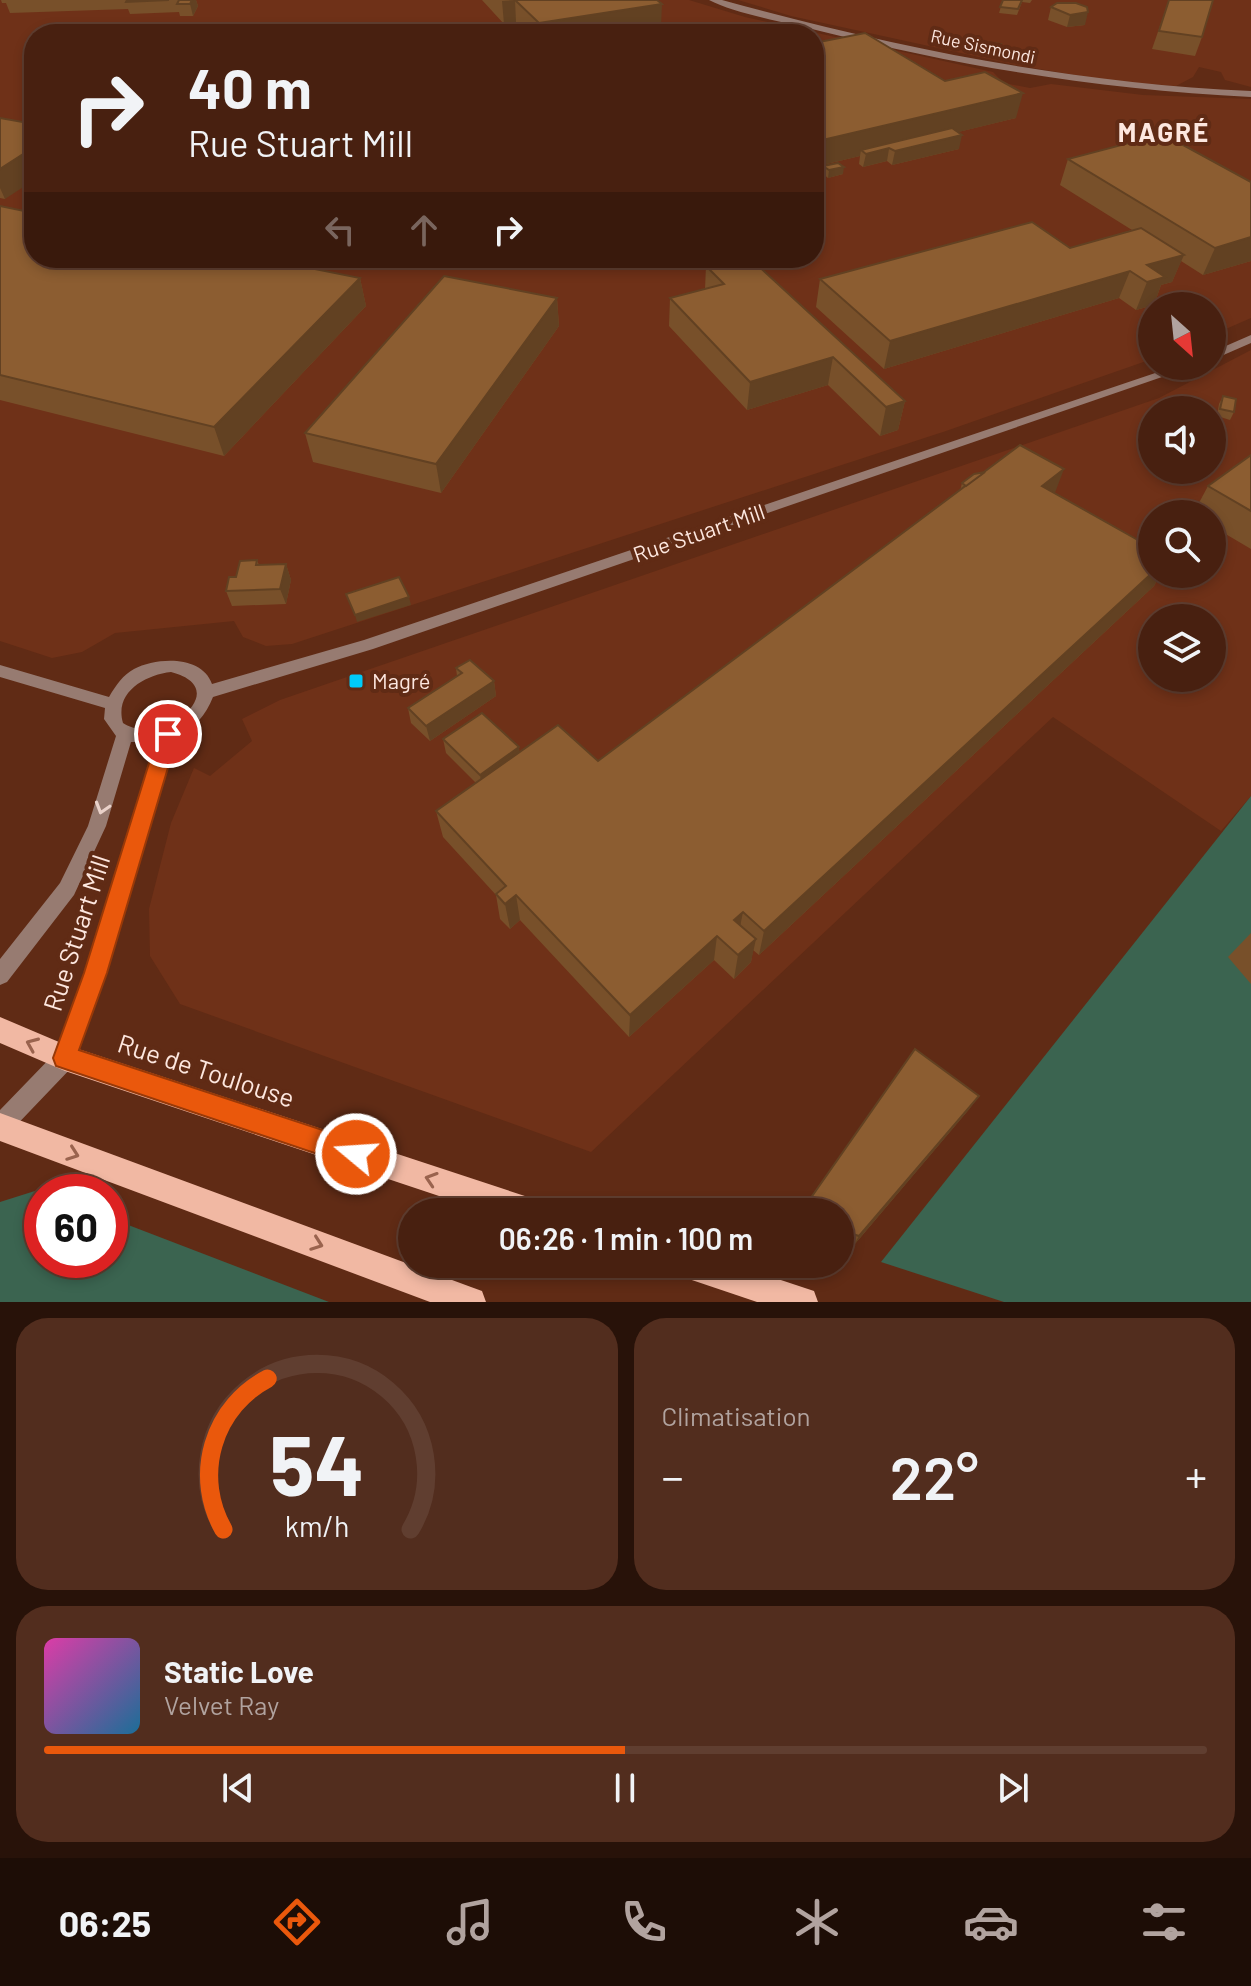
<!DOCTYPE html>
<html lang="fr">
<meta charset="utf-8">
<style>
body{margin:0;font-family:Barlow,sans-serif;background:#522d1e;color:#f1f3f6;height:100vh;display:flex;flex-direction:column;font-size:30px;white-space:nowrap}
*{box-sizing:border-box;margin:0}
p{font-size:26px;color:#b1a39f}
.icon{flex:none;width:44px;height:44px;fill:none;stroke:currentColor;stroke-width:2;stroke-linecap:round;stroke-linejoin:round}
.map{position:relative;height:1302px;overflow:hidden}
.drawer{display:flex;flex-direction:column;gap:16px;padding:16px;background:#281209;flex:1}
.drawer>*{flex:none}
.guide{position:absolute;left:24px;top:24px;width:800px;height:244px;border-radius:32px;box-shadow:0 4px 12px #0003,0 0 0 2px #603e30;background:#482010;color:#f1f3f6;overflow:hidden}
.needle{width:52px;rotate:153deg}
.buttons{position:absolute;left:1138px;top:292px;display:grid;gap:16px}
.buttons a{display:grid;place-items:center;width:88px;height:88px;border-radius:50%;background:#482010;box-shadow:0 4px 12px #0003,0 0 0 2px #603e30;font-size:40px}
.speed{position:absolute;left:24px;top:1174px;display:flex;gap:16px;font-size:40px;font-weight:700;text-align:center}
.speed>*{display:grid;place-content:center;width:104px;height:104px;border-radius:50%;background:#482010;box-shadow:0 4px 12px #0003,0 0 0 2px #603e30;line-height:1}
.speed .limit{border:12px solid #d22;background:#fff;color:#111}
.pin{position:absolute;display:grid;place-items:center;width:68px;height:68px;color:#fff;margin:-34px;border:4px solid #fff;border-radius:50%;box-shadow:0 2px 8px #0007}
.me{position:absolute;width:88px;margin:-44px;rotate:288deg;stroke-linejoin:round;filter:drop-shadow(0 0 6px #0008)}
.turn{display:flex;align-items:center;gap:28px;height:168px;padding:0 32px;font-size:36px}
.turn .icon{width:104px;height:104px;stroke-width:2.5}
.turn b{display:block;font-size:56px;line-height:68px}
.lanes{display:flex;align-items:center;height:76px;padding:0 32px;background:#0003;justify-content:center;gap:40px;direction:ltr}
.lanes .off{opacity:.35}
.big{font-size:60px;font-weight:600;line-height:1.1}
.drawer .widget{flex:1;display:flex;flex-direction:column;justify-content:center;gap:12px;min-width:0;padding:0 28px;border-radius:32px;background:#522d1e}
.drawer .dial{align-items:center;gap:0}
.dial svg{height:208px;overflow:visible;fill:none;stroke:#603e30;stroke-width:7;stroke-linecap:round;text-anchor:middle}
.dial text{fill:#f1f3f6;stroke:none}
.song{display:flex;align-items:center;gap:24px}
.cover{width:96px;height:96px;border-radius:12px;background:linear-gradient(135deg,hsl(320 70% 55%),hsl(200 70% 35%))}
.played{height:8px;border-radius:4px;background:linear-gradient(90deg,#ea580c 50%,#603e30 50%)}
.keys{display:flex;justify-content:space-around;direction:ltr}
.heat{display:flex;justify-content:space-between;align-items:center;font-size:44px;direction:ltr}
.drawer .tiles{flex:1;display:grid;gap:16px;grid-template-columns:1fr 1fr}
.widget:last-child{grid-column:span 2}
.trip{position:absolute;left:398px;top:1198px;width:456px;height:80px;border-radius:40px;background:#482010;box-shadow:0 4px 12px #0003,0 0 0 2px #603e30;font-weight:600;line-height:80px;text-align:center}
.menu{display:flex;height:128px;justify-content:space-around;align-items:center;background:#1d0d06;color:#b1a39f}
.menu .icon{width:56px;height:56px}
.menu .current{color:#ea580c}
.menu b{font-size:36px;color:#f1f3f6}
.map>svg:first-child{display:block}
.built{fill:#6f3118;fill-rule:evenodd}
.green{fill:#3b6450}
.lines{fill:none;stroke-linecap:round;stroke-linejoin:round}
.street{fill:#977b71;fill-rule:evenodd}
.primary{fill:#f1b8a3;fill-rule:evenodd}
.wall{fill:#78502a}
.shaded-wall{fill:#624122}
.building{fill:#8c5d31;stroke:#624122;stroke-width:2}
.oneway{stroke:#e9d1c9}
.oneway2{stroke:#9a634e}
.route{fill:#ea580c;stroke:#983908;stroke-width:2}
.poi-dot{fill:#00cbf8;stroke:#602b15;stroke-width:3}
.labels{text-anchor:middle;stroke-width:8;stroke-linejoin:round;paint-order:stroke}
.far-street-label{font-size:18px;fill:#fde7df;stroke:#602b15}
.street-label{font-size:22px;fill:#fde7df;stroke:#602b15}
.poi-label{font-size:22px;fill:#fde7df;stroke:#602b15;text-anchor:start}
.far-district-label{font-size:26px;font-weight:bold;letter-spacing:2px;fill:#fde7df;stroke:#602b15}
.near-street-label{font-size:26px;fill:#fde7df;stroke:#602b15}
</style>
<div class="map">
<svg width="1251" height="1302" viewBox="0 0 1251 1302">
<rect width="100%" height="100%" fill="#602b15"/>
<g class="built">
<path d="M 0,0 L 689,0 L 745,17 L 993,72 L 1004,83 L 1030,88 L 1051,84 L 1143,95 L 1251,99 L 1251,318 L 1212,335 L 1212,306 L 1152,306 L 1152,359 L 946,431 L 292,644 L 266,646 L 243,637 L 234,621 L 115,633 L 82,652 L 52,658 L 0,641 ZM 34,34 L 814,34 L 814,258 L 34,258 Z"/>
<path d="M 738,0 L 1251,0 L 1251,87 L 1225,80 L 1221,72 L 1199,67 L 1193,77 L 1176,86 L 1110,81 L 1016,65 L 791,16 Z"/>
<path d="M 1251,350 L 1251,796 L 1221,831 L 1053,717 L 591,1152 L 180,1004 L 150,956 L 149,909 L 171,823 L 194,768 L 210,776 L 252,741 L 242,719 L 280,700 L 1159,398 ZM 1152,410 L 1212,410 L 1212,470 L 1152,470 ZM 1152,514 L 1212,514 L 1212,574 L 1152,574 ZM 1152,618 L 1212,618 L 1212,678 L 1152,678 Z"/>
</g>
<g class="green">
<path d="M 1251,796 L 1251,1302 L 1004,1302 L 881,1262 Z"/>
<path d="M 38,1190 L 42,1192 L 42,1260 L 110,1260 L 110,1218 L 329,1302 L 0,1302 L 0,1202 Z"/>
</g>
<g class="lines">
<g class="street">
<path d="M 709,0 L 722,0 C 898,48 1069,83 1251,91 L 1251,97 C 1105,90 962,67 820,31 C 790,23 735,14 709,0 Z"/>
<path d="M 1251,335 L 1251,343 L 1212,360 L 1212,352 Z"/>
<path d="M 1176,366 L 1194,366 L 373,649 L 213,697 C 206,715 194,729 176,736 L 106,973 L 73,1066 L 8,1134 L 0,1137 L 0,1110 L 57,1051 L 86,973 L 157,742 L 131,742 L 106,826 L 74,895 L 7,982 L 0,985 L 0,959 L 60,883 L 88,826 L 116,736 L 104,719 L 105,708 L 0,677 L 0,665 L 109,697 C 116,685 123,675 134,669 C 157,657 202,655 212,684 L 364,640 ZM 171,672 C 237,689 160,748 123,723 C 114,692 145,675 171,672 Z"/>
</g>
<g class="primary">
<path d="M 0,1017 L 66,1045 L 531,1198 L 541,1202 L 545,1212 L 487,1212 L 65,1071 L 0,1043 Z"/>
<path d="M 0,1113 L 471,1287 L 482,1291 L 486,1302 L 430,1302 L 0,1141 Z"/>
<path d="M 673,1264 L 733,1264 L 814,1291 L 818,1302 L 757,1302 L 677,1275 Z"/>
</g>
</g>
<g class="wall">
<path d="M 1,0 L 196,0 L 198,6 L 193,16 L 180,16 L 179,12 L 130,14 L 128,9 L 10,13 L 6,3 L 2,3 Z"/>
<path d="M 482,0 L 657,0 L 661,27 L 617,34 L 528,34 L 516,22 L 504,24 Z"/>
<path d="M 1003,0 L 1032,0 L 1030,3 L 1022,2 L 1017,15 L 999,13 Z"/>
<path d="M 1169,0 L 1202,37 L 1195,56 L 1152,49 Z"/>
<path d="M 1057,3 L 1085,25 L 1067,27 L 1048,20 L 1051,7 Z"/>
<path d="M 968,46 L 999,51 L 996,57 L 967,52 Z"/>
<path d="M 945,81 L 1016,118 L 958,132 L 959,149 L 892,165 L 887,161 L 863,167 L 859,164 L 860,156 L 814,167 Z"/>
<path d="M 0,118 L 5,199 L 0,198 Z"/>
<path d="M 1068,159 L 1251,182 L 1251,261 L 1203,275 L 1181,261 L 1172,282 L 1161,285 L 1154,305 L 1136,310 L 1119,298 L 884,369 L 816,307 L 820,279 L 1070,248 L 1132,230 L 1060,185 Z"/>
<path d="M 823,166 L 843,174 L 828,178 L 822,173 Z"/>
<path d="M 0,206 L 34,258 L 313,258 L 304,267 L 360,278 L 366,306 L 224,456 L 0,400 Z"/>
<path d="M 706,266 L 727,268 L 905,401 L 898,430 L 880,436 L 828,385 L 747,410 L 669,326 L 670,298 L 705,289 Z"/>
<path d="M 557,298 L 559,326 L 441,493 L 313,462 L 305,433 Z"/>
<path d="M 1223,396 L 1234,412 L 1230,420 L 1217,416 L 1219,404 Z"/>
<path d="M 1251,455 L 1251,549 L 1212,526 L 1212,514 L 1193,514 L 1208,486 Z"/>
<path d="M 962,483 L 1054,493 L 1152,574 L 1160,574 L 1154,586 L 759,955 L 753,950 L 751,962 L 734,979 L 714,960 L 629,1037 L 520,920 L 510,929 L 500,919 L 496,895 L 443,837 L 436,811 L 476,783 L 446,753 L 443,739 L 520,752 L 598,761 L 960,491 Z"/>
<path d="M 257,560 L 259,565 L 286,564 L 291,580 L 286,604 L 232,606 L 226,591 L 236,577 Z"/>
<path d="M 456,668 L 494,681 L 496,696 L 430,741 L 411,723 L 408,708 L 457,676 Z"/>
<path d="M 1251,933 L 1251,984 L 1228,957 Z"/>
<path d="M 971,1107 L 854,1245 L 840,1240 L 840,1212 Z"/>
</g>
<g class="shaded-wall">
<path d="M 192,0 L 196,0 L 198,6 L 193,16 L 190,4 Z"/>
<path d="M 515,0 L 516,22 L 504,24 L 502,1 Z"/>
<path d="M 662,4 L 661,27 L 617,34 L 540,34 L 539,23 Z"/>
<path d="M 1088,12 L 1085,25 L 1067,27 L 1070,15 Z"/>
<path d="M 1023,93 L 1016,118 L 889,149 L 887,161 L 863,167 L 866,154 L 861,150 L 860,156 L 814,167 L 814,142 Z"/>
<path d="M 962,135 L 959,149 L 892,165 L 895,151 Z"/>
<path d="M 34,147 L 34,180 L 5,199 L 0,188 L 0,169 Z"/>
<path d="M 844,167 L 843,174 L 828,178 L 829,170 Z"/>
<path d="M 1251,237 L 1251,261 L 1203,275 L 1215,248 Z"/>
<path d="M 1184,255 L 1172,282 L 1161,285 L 1154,305 L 1136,310 L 1147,282 L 1147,265 Z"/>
<path d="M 298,258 L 313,258 L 301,269 Z"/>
<path d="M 1130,271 L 1119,298 L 884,369 L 890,341 Z"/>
<path d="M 360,278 L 366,306 L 224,456 L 214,427 Z"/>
<path d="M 557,298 L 559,326 L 441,493 L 436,464 Z"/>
<path d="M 833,357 L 828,385 L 747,410 L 750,382 Z"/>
<path d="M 905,401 L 898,430 L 880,436 L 886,407 Z"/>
<path d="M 1064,469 L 1053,498 L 1042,486 Z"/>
<path d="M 286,564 L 291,580 L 286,604 L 280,589 Z"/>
<path d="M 1152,573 L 1152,574 L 1160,574 L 1154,586 L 759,955 L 764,931 Z"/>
<path d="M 409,597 L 411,605 L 357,622 L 355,615 Z"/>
<path d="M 494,681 L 496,696 L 430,741 L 426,726 Z"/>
<path d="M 519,747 L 521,762 L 482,789 L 480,775 Z"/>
<path d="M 516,895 L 520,920 L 510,929 L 505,904 Z"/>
<path d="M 743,912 L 738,937 L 734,920 Z"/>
<path d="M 717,936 L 714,960 L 629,1037 L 630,1015 Z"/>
<path d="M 756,939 L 751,962 L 734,979 L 738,955 Z"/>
<path d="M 979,1096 L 971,1107 L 854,1245 L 859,1236 Z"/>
</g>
<g class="building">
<path d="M 127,0 L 169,0 L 126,2 Z"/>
<path d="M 179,0 L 192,0 L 190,4 L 177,4 Z"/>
<path d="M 515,0 L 657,0 L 662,4 L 539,23 Z"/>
<path d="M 1003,0 L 1022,0 L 1018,9 L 1000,7 Z"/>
<path d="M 1169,0 L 1213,0 L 1202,37 L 1159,31 Z"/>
<path d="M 1057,3 L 1076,3 L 1087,7 L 1088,12 L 1070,15 L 1051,7 Z"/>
<path d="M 865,33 L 945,81 L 985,72 L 1023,93 L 814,142 L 814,43 Z"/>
<path d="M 971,40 L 1001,44 L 998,50 L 968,46 Z"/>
<path d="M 0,118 L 34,124 L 34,147 L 0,169 Z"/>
<path d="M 952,128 L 962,135 L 895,151 L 889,148 L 866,154 L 861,150 Z"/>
<path d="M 1163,134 L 1251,182 L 1251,237 L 1215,248 L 1068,159 Z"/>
<path d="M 838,163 L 844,167 L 829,170 L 823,166 Z"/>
<path d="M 0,206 L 34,213 L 34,258 L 260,258 L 360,278 L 214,427 L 0,375 Z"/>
<path d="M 1032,222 L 1070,248 L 1141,228 L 1184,255 L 1147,265 L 1165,277 L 1147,282 L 1130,271 L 890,341 L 820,279 Z"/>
<path d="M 753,261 L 905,401 L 886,407 L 833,357 L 750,382 L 670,298 L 724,284 L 706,266 L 722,262 L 727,268 Z"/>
<path d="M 444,276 L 557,298 L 436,464 L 305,433 Z"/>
<path d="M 1223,396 L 1236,399 L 1234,412 L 1220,409 Z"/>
<path d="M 1020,445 L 1064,469 L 1042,486 L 1152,548 L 1152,573 L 764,931 L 743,912 L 734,920 L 756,939 L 738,955 L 717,936 L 630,1015 L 516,895 L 505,904 L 496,894 L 506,886 L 436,811 L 558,725 L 598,761 Z"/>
<path d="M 1251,455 L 1251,511 L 1208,486 Z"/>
<path d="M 985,472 L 966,486 L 962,483 L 974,474 Z"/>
<path d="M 257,560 L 256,565 L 286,564 L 280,589 L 226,591 L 229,577 L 236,577 L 240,561 Z"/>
<path d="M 399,577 L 409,597 L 355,615 L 346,594 Z"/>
<path d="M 470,660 L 494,681 L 426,726 L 408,708 L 462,673 L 456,668 Z"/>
<path d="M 482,713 L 519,747 L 480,775 L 443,739 Z"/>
<path d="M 915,1049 L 979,1096 L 859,1236 L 840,1230 L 840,1212 L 801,1212 Z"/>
</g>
<defs><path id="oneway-chevron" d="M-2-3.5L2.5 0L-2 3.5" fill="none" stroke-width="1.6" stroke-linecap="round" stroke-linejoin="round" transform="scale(2)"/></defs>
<use class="oneway" href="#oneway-chevron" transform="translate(102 808) rotate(107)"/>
<g class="oneway2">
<use href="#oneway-chevron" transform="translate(32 1044) rotate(-157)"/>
<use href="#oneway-chevron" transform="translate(73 1154) rotate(20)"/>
<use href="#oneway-chevron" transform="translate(431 1179) rotate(-162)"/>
<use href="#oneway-chevron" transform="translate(317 1244) rotate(20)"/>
</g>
<path class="route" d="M 168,726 L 175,728 L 178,734 L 107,973 L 79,1050 L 356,1141 L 365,1145 L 369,1154 L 365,1163 L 356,1167 L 56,1066 L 53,1058 L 84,973 L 158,734 L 161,728 Z"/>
<rect class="poi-dot" x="348" y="673" width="16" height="16" rx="4"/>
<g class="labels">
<g class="far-street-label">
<text transform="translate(983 47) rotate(12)" y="6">Rue Sismondi</text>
</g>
<g class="street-label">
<text transform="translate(699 533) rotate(-19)" y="8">Rue Stuart Mill</text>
</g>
<g class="poi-label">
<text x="372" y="689">Magré</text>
</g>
<g class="far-district-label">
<text x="1164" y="142">MAGRÉ</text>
</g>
<g class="near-street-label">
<text transform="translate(77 933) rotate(-72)" y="9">Rue Stuart Mill</text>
<text transform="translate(206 1071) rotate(18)" y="9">Rue de Toulouse</text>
</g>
</g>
</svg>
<div class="buttons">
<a><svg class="needle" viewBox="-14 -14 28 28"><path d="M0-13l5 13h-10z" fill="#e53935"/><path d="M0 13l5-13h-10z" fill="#b1a39f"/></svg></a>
<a><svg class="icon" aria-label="sound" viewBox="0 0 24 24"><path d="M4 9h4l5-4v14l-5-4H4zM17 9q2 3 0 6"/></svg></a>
<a><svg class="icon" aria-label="search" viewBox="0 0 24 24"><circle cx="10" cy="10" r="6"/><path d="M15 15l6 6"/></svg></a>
<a><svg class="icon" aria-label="layers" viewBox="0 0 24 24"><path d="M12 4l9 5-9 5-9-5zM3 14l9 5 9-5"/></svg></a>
</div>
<div class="speed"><div class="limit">60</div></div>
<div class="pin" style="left:168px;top:734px;background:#d93025"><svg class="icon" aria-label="arrive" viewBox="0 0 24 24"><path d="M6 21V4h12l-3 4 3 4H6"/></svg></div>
<svg class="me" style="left:356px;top:1154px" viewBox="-20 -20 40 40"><circle r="17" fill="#ea580c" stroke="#fff" stroke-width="3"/><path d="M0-11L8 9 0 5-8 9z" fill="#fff"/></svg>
<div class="trip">06:26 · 1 min · 100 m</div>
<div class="guide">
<div class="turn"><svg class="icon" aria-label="right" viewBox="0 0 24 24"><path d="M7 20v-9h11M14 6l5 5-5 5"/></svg><div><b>40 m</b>Rue Stuart Mill</div></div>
<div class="lanes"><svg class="icon off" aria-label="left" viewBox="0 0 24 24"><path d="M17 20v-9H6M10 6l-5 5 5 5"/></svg><svg class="icon off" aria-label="ahead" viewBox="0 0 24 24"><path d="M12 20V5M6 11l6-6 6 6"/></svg><svg class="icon" aria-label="right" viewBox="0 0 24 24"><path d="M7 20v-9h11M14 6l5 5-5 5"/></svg></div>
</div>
</div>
<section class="drawer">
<div class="tiles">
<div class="widget dial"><svg viewBox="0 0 100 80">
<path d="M14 69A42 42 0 1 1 86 69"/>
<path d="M14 69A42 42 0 0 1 31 11" stroke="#ea580c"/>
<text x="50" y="56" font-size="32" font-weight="700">54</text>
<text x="50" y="72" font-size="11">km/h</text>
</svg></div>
<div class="widget"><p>Climatisation</p>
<div class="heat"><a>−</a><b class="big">22°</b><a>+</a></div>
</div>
<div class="widget">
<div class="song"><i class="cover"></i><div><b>Static Love</b><p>Velvet Ray</p></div></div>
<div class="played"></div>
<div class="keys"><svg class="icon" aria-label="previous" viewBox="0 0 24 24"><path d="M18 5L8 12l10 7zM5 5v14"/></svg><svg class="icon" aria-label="pause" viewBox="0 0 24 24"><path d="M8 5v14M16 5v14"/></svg><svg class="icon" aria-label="next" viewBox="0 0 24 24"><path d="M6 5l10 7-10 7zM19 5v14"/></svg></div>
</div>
</div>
</section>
<nav class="menu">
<b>06:25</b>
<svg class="icon current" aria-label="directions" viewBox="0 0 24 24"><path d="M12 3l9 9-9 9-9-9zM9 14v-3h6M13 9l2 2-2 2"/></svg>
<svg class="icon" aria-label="music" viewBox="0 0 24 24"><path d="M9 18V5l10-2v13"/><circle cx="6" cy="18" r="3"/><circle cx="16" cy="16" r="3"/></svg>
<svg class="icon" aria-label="phone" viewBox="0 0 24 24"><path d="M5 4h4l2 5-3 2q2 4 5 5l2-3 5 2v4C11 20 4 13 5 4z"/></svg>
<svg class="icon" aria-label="climate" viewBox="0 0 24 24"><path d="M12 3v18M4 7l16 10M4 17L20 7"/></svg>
<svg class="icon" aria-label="car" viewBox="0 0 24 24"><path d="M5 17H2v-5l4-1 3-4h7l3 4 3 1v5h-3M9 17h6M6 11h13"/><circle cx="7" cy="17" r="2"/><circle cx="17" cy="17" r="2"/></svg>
<svg class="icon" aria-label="filters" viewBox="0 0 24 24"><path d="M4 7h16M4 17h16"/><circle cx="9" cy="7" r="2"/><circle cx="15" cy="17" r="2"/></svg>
</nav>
